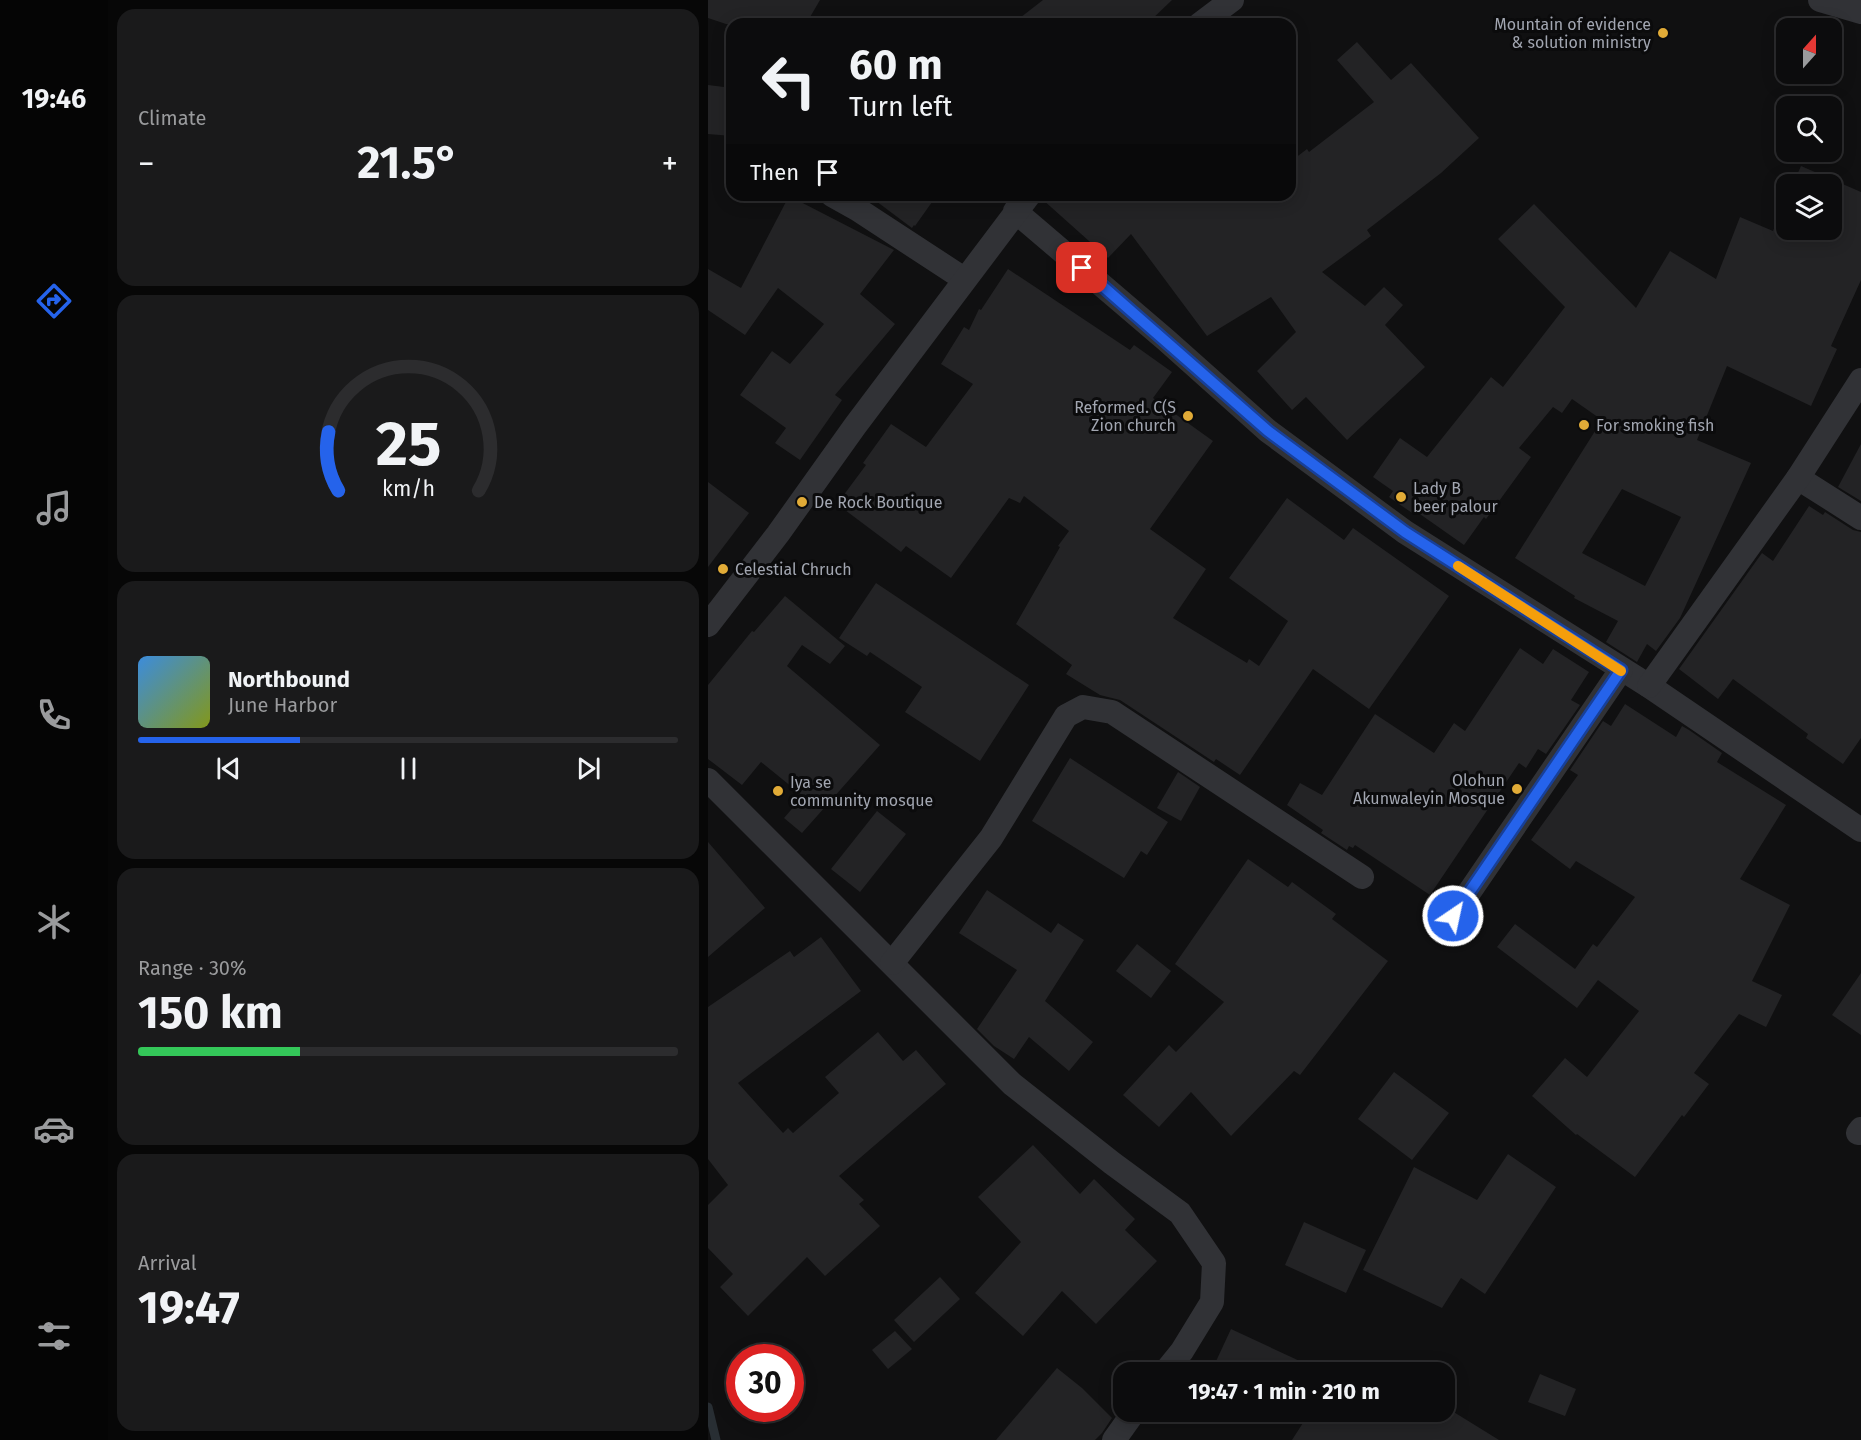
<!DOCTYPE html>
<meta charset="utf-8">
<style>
body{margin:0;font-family:"Fira Sans",sans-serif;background:#1a1a1b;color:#f1f3f6;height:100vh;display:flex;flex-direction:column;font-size:22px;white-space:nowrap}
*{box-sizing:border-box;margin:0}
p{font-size:20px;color:#9a9b9d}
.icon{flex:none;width:33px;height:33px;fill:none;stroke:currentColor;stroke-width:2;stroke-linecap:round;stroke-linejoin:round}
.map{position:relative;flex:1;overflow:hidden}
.side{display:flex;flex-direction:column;gap:9px;padding:9px;background:#070707;width:600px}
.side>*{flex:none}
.hud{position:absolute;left:18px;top:18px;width:570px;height:183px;border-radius:18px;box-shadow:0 3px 15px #0003,0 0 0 2px #2c2c2e;background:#0c0c0d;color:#f1f3f6;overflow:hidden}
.needle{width:39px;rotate:21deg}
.fabs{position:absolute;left:1068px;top:18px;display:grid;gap:12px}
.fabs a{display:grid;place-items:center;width:66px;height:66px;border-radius:12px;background:#0c0c0d;box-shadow:0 3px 15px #0003,0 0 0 2px #2c2c2e;font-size:30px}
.speed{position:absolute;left:18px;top:1344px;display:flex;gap:12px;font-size:30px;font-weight:700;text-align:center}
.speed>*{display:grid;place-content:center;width:78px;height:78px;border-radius:50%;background:#0c0c0d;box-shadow:0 3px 15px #0003,0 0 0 2px #2c2c2e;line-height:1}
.speed .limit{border:9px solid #d22;background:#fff;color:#111}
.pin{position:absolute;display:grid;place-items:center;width:51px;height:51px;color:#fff;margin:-26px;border-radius:12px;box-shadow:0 3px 9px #0006}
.me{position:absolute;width:66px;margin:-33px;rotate:34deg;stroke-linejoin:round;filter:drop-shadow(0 0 4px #0008)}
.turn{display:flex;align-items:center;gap:21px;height:126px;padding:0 24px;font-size:27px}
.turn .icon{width:78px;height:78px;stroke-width:2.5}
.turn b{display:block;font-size:42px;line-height:51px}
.then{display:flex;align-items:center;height:57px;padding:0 24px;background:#0003;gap:12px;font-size:22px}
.big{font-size:45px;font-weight:700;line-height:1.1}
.side .tile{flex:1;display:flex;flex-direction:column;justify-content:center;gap:9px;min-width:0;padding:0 21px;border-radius:18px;background:#1a1a1b}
.side .dial{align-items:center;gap:0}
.dial svg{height:156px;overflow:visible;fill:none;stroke:#2c2c2e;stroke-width:7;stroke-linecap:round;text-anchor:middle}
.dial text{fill:#f1f3f6;stroke:none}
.song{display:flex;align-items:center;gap:18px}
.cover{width:72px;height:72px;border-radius:9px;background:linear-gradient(135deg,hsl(210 70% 55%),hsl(70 70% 35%))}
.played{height:6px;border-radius:3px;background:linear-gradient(90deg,#2563eb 30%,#2c2c2e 30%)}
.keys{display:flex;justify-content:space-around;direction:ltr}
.heat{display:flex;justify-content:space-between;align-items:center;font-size:33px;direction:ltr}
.charge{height:9px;border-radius:4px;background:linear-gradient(90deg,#34c759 30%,#2c2c2e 0)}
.trip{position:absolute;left:405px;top:1362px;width:342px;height:60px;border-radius:18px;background:#0c0c0d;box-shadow:0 3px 15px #0003,0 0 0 2px #2c2c2e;font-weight:700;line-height:60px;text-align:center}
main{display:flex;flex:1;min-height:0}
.menu{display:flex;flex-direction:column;width:108px;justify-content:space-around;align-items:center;background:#050505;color:#9a9b9d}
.menu .icon{width:42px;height:42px}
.menu .active{color:#2563eb}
.menu b{font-size:27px;color:#f1f3f6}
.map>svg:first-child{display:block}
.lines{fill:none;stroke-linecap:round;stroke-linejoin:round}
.stream{stroke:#282e33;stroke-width:9}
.building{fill:#232325;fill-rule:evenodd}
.street{stroke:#313236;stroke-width:24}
.route-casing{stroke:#184099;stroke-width:15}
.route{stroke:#2563eb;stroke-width:10}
.slow{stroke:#f59e0b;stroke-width:10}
.poi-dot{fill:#e1ab37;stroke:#0b0b0c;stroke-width:2}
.labels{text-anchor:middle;stroke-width:6;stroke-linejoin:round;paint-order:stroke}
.poi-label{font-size:16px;fill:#a2a6b1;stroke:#0b0b0c;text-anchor:start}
</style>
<main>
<nav class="menu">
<b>19:46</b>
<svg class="icon active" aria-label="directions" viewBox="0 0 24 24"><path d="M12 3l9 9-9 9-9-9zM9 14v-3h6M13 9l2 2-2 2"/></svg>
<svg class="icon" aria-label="music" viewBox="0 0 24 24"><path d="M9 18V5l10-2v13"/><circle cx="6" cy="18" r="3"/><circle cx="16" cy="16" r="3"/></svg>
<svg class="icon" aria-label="phone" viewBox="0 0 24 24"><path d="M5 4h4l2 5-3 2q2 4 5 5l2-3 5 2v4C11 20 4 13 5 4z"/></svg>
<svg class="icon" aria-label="climate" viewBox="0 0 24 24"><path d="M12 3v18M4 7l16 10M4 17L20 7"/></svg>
<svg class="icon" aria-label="car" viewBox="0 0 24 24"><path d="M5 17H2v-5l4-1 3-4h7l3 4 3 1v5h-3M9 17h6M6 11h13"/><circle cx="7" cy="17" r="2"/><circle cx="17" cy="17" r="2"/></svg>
<svg class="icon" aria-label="filters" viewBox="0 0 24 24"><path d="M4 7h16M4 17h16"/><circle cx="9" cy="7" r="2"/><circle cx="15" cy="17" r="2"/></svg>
</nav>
<section class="side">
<div class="tile"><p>Climate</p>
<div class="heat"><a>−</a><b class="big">21.5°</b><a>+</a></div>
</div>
<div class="tile dial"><svg viewBox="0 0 100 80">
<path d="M14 69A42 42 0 1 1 86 69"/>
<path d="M14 69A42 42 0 0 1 9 39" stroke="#2563eb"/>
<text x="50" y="56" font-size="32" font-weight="700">25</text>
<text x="50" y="72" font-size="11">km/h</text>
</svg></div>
<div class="tile">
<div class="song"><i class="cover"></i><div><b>Northbound</b><p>June Harbor</p></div></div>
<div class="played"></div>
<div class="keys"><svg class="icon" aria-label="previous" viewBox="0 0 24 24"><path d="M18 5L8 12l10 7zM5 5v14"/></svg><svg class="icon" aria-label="pause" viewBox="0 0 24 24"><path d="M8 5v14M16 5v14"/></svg><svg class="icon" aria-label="next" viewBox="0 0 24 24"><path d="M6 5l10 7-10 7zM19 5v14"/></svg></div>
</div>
<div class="tile"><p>Range · 30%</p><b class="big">150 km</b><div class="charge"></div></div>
<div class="tile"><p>Arrival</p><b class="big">19:47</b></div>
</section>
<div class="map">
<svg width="1153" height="1440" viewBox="0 0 1153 1440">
<rect width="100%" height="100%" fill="#101011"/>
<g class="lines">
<path class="stream" d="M 0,1407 L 8,1440"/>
</g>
<g class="building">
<path d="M 0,0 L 112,0 L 98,24 L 18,24 L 0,18 Z"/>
<path d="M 335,0 L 464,0 L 439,24 L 304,24 Z"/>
<path d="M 649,42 L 683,80 L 703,63 L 771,138 L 733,173 L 659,230 L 663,236 L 614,272 L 657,306 L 676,287 L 695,305 L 677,325 L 717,367 L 639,440 L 598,397 L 584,410 L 549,371 L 588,332 L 563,297 L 499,336 L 423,234 L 400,258 L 334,199 L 335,195 L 582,195 L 582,162 L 599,149 L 601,152 L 666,102 L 629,60 Z"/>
<path d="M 0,85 L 24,88 L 24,136 L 0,134 Z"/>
<path d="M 1093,166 L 1153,192 L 1153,280 L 1123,346 L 1129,349 L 1103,406 L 1019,366 L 989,440 L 1043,463 L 972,618 L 948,651 L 939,644 L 929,662 L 898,642 L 910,621 L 866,598 L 867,596 L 807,558 L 894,420 L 864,399 L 854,413 L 845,407 L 811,448 L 823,457 L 778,519 L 776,517 L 756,545 L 709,512 L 707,515 L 681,497 L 685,491 L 665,477 L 692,438 L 719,457 L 783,377 L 795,387 L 857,307 L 790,239 L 826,204 L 928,308 L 962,251 L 1008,279 L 1032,217 L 1065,231 L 1078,200 L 1078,230 L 1124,230 L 1124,184 L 1085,184 ZM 914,489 L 973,517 L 937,586 L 874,553 Z"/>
<path d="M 160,195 L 229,195 L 207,226 L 206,225 L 204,228 Z"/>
<path d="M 81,196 L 186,250 L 152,294 L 187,324 L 127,395 L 134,400 L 92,460 L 67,443 L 78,428 L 32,395 L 64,351 L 82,364 L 116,324 L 70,288 L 37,335 L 0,310 L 0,269 L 33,288 Z"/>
<path d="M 300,269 L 422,350 L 426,345 L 464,372 L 445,398 L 505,441 L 442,529 L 498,569 L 465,618 L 539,663 L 541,659 L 551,666 L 580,621 L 521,578 L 579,498 L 636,540 L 645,528 L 741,596 L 661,709 L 605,669 L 532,775 L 508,759 L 506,762 L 412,700 L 392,695 L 358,674 L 364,665 L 308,624 L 352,547 L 350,546 L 361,531 L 316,496 L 312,503 L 301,498 L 243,578 L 198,546 L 193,552 L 129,504 L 158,465 L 155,463 L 183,424 L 218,447 L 265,384 L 233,364 L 256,327 L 261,330 L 271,309 L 273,310 Z"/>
<path d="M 1153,444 L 1153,501 L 1130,487 Z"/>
<path d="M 0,482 L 41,513 L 0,567 Z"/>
<path d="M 1101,506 L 1115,515 L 1117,512 L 1145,530 L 1153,532 L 1153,738 L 1135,764 L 1098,738 L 1100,734 L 1025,679 L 1010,699 L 971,669 L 1054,553 L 1065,561 Z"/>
<path d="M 168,583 L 321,685 L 272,761 L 197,712 L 214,687 L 162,652 L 159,656 L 131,638 Z"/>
<path d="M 77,596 L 137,646 L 122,664 L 94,645 L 79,666 L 172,745 L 94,833 L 76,818 L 95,796 L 53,762 L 34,785 L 0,759 L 0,685 L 44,631 L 46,632 Z"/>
<path d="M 812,648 L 835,664 L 845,649 L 881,672 L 863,700 L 872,705 L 838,754 L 830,749 L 818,768 L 811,763 L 722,895 L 647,845 L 645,848 L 641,846 L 639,850 L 613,833 L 615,830 L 579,805 L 592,783 L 614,795 L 667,714 L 726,753 L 746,723 L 757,731 Z"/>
<path d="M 917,704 L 968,737 L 974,726 L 981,730 L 1014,753 L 1009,762 L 1078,805 L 1032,879 L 1082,905 L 1044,981 L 1074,995 L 1058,1027 L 1031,1014 L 986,1073 L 1001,1084 L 976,1117 L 974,1115 L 927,1177 L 869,1134 L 868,1135 L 824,1096 L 857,1058 L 879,1077 L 931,1011 L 890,980 L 869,1008 L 789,947 L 807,924 L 867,969 L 885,944 L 889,947 L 927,897 L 868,861 L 862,869 L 823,840 L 870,775 L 862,770 L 895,721 L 903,726 Z"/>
<path d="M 362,758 L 460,822 L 439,855 L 433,851 L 416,878 L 324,821 Z"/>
<path d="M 470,772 L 492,787 L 473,821 L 449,808 Z"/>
<path d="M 169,811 L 198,834 L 152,892 L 123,869 Z"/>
<path d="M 0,842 L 57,908 L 0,957 Z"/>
<path d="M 540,859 L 580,887 L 584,882 L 628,914 L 624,919 L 680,961 L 592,1075 L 586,1071 L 523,1136 L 483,1092 L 451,1127 L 415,1095 L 461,1045 L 468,1052 L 516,1002 L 467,964 Z"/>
<path d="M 279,890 L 343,933 L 350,923 L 376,940 L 337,1001 L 385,1042 L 361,1071 L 321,1037 L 306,1059 L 286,1046 L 269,1029 L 309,970 L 251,933 Z"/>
<path d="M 113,937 L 153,991 L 30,1083 L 75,1133 L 80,1128 L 85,1133 L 131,1093 L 117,1077 L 170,1032 L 195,1061 L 208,1050 L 238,1084 L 131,1176 L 156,1200 L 151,1204 L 172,1226 L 117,1276 L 99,1257 L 40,1316 L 12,1287 L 25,1274 L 0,1248 L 0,1205 L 20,1185 L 0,1159 L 0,1007 L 82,951 L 86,957 Z"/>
<path d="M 429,944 L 463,971 L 443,998 L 408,971 Z"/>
<path d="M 1153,973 L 1153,1035 L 1124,1015 Z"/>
<path d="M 686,1072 L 741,1113 L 704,1160 L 650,1119 Z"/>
<path d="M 325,1145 L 372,1194 L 386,1179 L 427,1219 L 417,1230 L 449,1261 L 388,1324 L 354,1291 L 315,1336 L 267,1293 L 313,1242 L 270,1197 Z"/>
<path d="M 800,1154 L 848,1187 L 777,1294 L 753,1278 L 734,1308 L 655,1270 L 706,1167 L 769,1200 Z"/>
<path d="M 596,1222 L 658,1250 L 638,1293 L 577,1265 Z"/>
<path d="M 232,1277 L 252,1299 L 206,1342 L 186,1320 Z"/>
<path d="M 523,1329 L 609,1369 L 607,1372 L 503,1372 Z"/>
<path d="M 187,1331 L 204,1349 L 180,1369 L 164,1350 Z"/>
<path d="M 349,1368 L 374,1388 L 404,1418 L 394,1433 L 387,1440 L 288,1440 Z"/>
<path d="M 832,1374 L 868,1389 L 857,1416 L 820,1402 Z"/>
<path d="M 736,1406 L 791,1440 L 584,1440 L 602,1412 L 736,1412 Z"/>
</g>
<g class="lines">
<g class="street">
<path d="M 1112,0 L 1153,12"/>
<path d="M 492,24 L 524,0"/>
<path d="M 124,195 L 149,209 L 256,279"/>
<path d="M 307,211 L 458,340 L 560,431 L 697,532 L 941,686 L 1153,830"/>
<path d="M 1090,478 L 1153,518"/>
<path d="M 0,625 L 70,534 L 147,426 L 321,195"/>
<path d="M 941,686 L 1090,478 L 1153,380"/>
<path d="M 0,780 L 304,1084 L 404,1163 L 472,1213 L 506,1263 L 504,1302 L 474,1351 L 457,1372"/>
<path d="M 745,916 L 913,670"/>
<path d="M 184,963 L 283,838 L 358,716 L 375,707 L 404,712 L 654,877"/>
<path d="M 1150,1133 L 1153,1129"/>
<path d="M 406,1440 L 426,1412"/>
</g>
</g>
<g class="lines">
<g class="route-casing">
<path id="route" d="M 374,268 L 560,431 L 697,532 L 913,670 L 745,916"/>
</g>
<use href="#route" class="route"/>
<path class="slow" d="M 750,566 L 913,671"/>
</g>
<g class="poi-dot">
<circle cx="955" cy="33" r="6"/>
<circle cx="480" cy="416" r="6"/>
<circle cx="876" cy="425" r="6"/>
<circle cx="693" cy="497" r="6"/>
<circle cx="94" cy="502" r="6"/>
<circle cx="15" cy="569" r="6"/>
<circle cx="809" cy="789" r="6"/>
<circle cx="70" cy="791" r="6"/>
</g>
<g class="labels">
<g class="poi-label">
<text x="943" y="30" text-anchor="end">Mountain of evidence<tspan x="943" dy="18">&amp; solution ministry</tspan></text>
<text x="468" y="413" text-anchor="end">Reformed. C(S<tspan x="468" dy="18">Zion church</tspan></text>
<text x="888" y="431">For smoking fish</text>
<text x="705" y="494">Lady B<tspan x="705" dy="18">beer palour</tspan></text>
<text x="106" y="508">De Rock Boutique</text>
<text x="27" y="575">Celestial Chruch</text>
<text x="797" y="786" text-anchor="end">Olohun<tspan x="797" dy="18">Akunwaleyin Mosque</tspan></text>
<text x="82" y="788">Iya se<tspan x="82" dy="18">community mosque</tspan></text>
</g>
</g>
</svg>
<div class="fabs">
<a><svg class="needle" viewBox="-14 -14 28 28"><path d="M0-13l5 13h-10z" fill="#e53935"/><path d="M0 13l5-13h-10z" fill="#9a9b9d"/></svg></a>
<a><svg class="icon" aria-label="search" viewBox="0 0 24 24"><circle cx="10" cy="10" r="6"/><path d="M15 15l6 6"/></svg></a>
<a><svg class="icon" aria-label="layers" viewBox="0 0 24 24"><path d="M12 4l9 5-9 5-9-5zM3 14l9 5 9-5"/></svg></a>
</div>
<div class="speed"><div class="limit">30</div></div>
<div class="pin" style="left:374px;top:268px;background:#d93025"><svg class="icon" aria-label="arrive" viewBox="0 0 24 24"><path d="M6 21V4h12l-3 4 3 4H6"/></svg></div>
<svg class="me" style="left:745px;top:916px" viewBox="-20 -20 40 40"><circle r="17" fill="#2563eb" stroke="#fff" stroke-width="3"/><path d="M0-11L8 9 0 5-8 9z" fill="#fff"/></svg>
<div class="trip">19:47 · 1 min · 210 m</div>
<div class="hud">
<div class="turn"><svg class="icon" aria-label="left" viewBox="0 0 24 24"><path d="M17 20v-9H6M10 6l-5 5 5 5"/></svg><div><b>60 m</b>Turn left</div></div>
<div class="then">Then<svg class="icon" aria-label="arrive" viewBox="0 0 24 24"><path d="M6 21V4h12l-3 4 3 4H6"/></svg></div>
</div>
</div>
</main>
